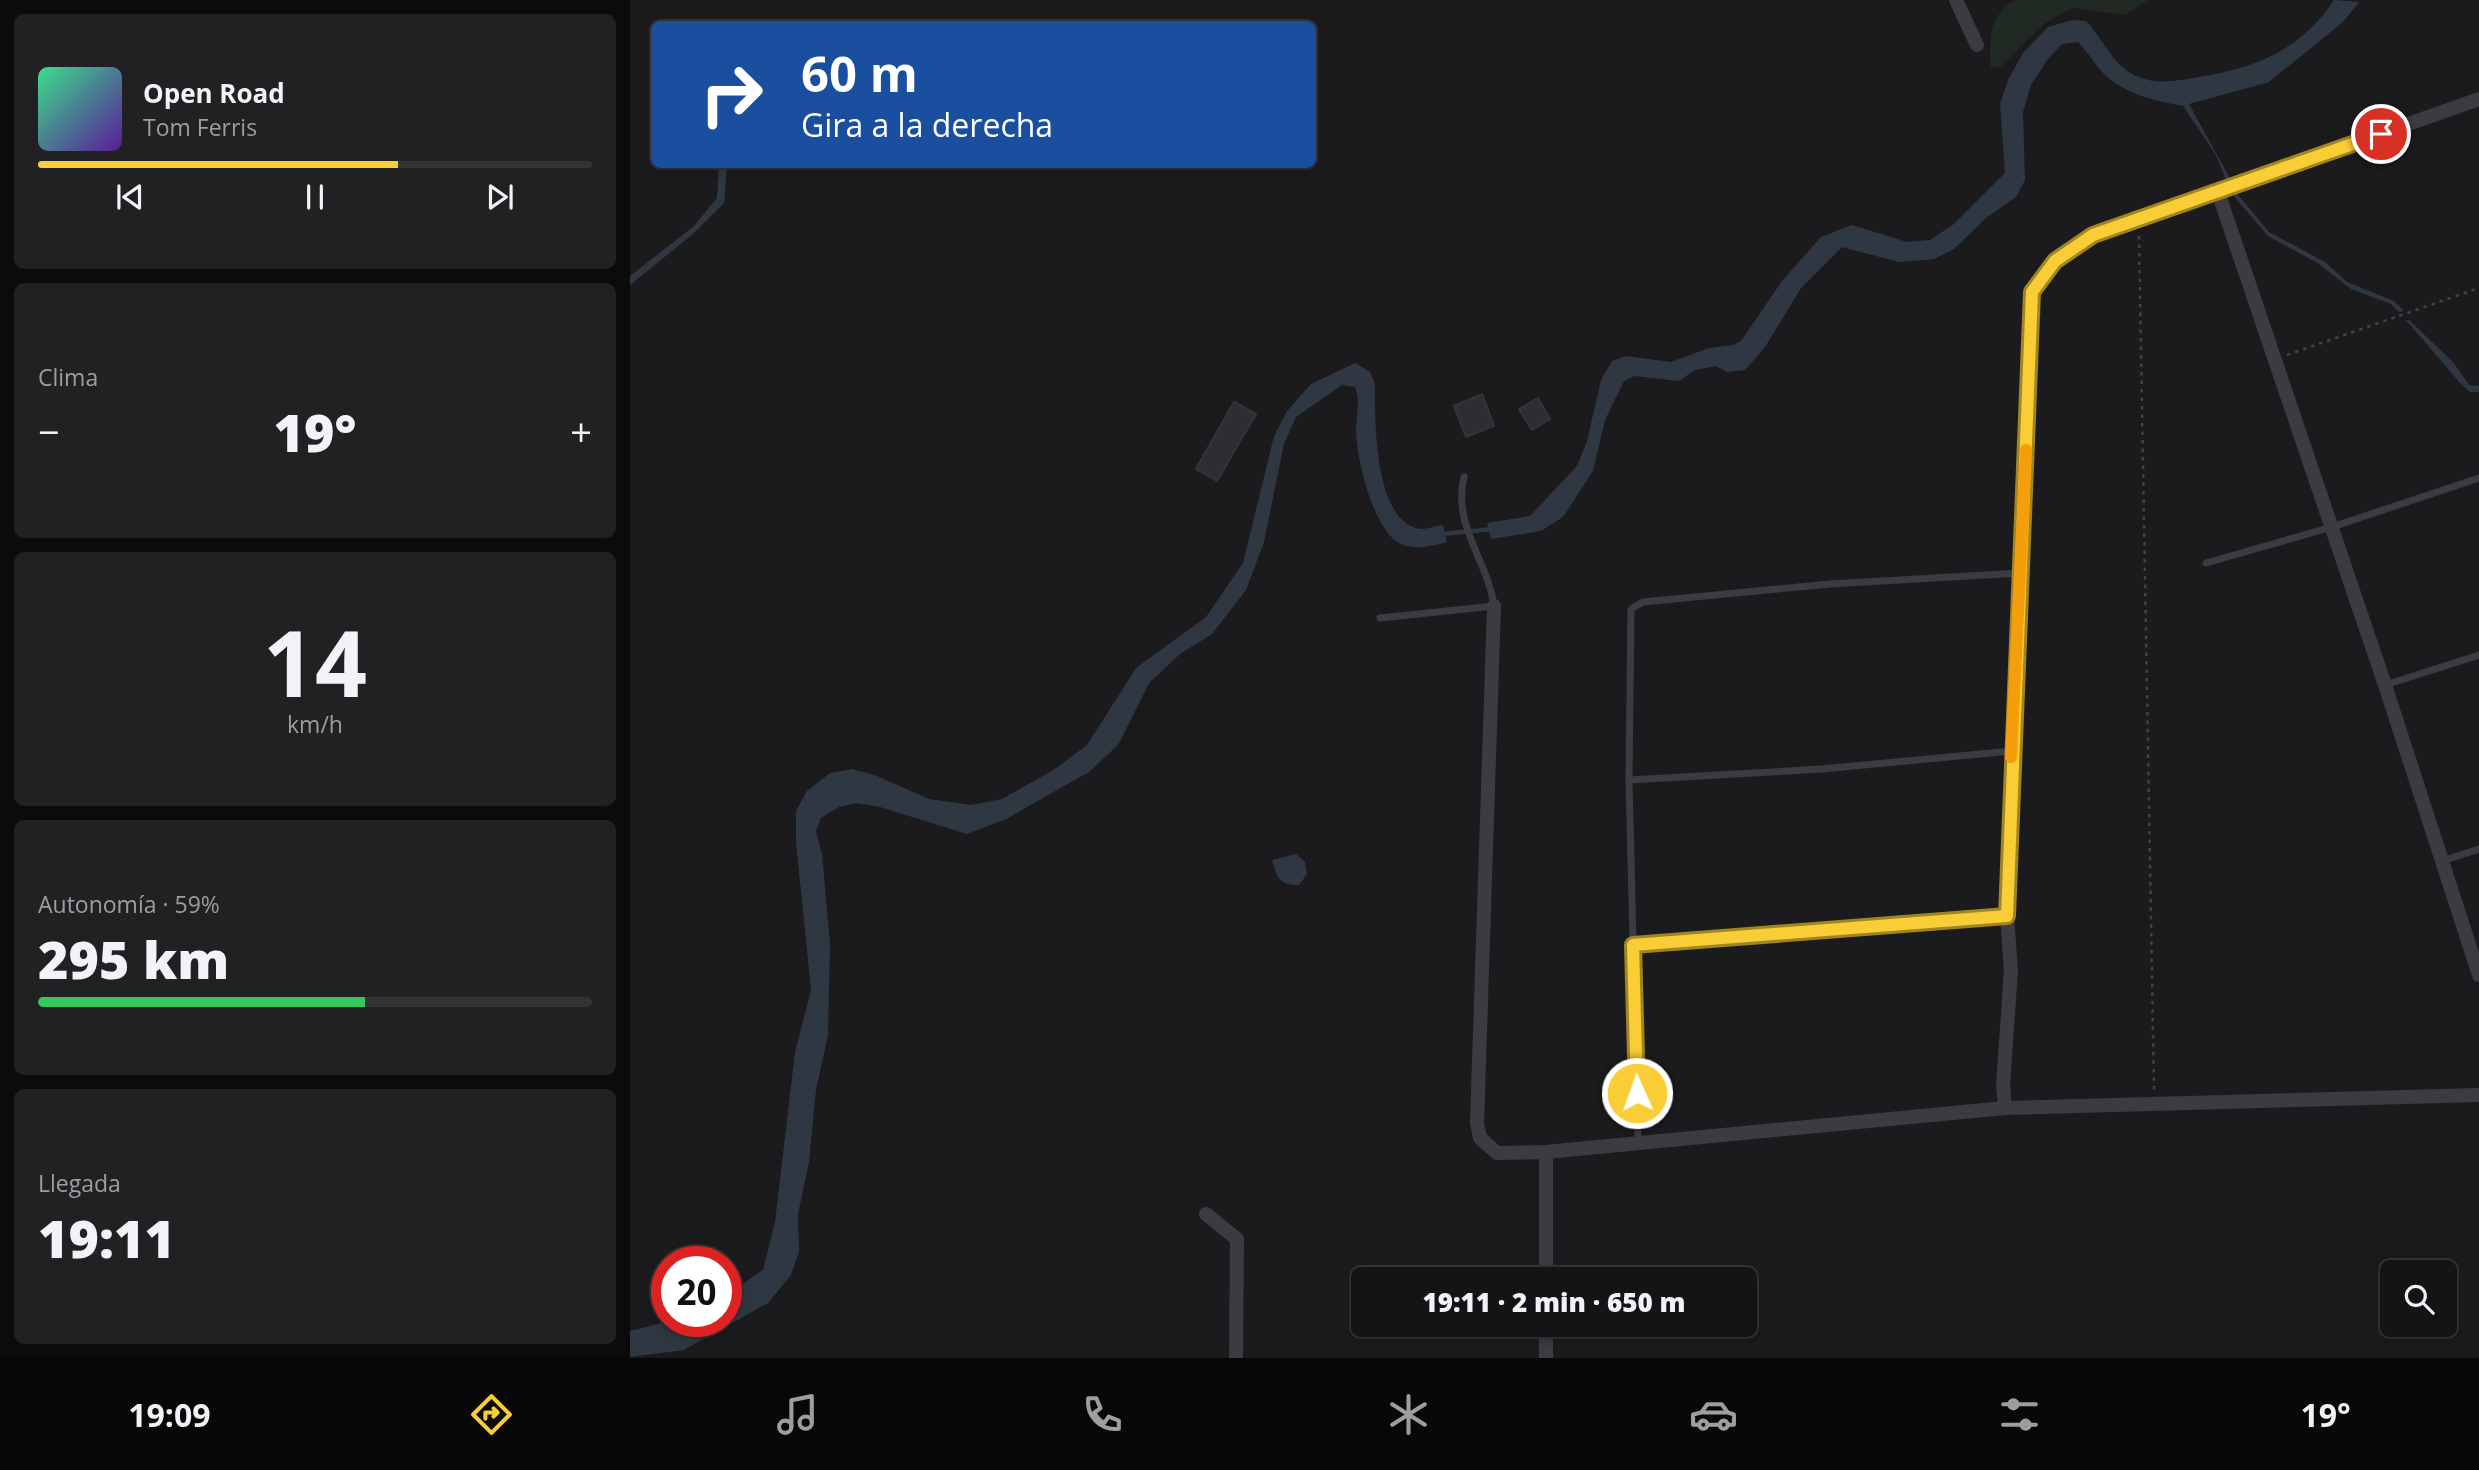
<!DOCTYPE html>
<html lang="es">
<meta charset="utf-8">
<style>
body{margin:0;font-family:"Open Sans",sans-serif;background:#212123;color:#f1f3f6;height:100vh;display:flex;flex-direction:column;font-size:26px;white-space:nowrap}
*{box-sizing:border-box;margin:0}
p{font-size:23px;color:#9d9ea1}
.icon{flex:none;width:38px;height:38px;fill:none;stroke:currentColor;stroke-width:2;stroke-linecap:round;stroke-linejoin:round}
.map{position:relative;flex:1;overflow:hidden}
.side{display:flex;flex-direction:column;gap:14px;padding:14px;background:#0b0b0c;width:630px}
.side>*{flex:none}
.banner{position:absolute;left:21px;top:21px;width:665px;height:147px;border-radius:10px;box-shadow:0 4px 10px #0003,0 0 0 2px #333335;background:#1a4fa0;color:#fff;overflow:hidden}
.controls{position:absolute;left:1750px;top:1260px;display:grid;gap:14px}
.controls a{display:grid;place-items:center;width:77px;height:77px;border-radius:10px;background:#141416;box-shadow:0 4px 10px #0003,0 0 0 2px #333335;font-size:35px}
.speed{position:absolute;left:21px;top:1246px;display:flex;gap:14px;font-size:35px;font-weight:700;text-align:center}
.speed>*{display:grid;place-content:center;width:91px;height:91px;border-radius:50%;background:#141416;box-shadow:0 4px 10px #0003,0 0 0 2px #333335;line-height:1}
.speed .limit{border:10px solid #d22;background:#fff;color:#111}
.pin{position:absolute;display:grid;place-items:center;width:60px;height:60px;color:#fff;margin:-30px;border:4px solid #fff;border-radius:50%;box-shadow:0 2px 7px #0007}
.me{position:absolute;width:77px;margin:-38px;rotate:358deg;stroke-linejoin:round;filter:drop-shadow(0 0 5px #0008)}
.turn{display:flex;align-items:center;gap:24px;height:147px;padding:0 35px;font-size:32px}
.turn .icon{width:91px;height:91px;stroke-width:2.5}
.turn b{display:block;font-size:49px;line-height:60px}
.big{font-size:52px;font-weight:800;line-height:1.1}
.side .widget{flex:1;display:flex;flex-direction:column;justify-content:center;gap:10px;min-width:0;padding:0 24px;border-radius:10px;background:#212123}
.side .dial{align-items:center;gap:0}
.dial b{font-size:91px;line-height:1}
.song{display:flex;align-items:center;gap:21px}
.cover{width:84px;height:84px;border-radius:10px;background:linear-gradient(135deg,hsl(150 70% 55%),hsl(270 70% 35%))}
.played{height:7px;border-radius:4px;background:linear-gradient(90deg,#f9cd36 65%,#333335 65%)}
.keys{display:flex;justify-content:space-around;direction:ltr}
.heat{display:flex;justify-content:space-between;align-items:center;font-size:38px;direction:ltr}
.charge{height:10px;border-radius:5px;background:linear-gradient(90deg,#34c759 59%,#333335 0)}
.trip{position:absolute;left:721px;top:1267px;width:406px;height:70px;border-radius:10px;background:#141416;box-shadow:0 4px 10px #0003,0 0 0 2px #333335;font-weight:800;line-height:70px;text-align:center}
.tab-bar{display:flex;height:112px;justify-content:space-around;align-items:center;background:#080809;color:#9d9ea1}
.tab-bar .icon{width:49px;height:49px}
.tab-bar .active{color:#f9cd36}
.tab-bar b{font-size:32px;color:#f1f3f6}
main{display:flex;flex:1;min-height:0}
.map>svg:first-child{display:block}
.green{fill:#202922}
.water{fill:#2f3842}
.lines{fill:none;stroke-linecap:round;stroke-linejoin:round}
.stream{stroke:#2f3842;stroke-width:4.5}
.building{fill:#2e2d31;stroke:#353439;stroke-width:2}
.path{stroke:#414349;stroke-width:2.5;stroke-dasharray:3.5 5;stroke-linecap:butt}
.lane{stroke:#3b3c42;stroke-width:7}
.street{stroke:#3b3c42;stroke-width:14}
.route-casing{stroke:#a28523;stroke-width:18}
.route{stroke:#f9cd36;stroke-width:12}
.slow{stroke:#f59e0b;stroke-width:12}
</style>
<main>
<section class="side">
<div class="widget">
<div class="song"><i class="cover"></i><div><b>Open Road</b><p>Tom Ferris</p></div></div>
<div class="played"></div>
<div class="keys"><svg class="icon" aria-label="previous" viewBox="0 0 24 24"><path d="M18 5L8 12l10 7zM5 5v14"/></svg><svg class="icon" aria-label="pause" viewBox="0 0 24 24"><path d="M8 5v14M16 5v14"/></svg><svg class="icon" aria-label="next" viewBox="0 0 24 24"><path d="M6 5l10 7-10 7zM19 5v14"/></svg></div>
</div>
<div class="widget"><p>Clima</p>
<div class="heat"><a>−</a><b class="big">19°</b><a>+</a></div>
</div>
<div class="widget dial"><b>14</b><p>km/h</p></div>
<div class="widget"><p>Autonomía · 59%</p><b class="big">295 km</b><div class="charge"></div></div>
<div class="widget"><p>Llegada</p><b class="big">19:11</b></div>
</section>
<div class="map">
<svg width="1849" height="1358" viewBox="0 0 1849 1358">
<rect width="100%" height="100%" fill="#1b1a1d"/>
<path class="green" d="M 1387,0 L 1518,0 L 1495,15 L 1442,8 L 1415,23 L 1371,66 L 1361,68 C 1358,42 1360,10 1387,0 Z"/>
<g class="water">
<path d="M 1704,0 L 1729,2 L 1714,21 L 1639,82 L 1559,104 L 1603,184 L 1598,185 L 1586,155 L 1553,106 C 1526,101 1498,95 1476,76 C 1466,66 1458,52 1448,42 L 1432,44 L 1418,59 L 1401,85 L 1393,112 L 1395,180 L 1386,197 L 1356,218 L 1324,249 L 1304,259 L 1269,262 L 1212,247 L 1171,288 L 1135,347 L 1115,370 L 1097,372 L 1086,366 L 1065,370 L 1049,381 L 1004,376 L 994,381 L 975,420 L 963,471 L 933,517 L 911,531 L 861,539 L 857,523 L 900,516 L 947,466 L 957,441 L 971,380 L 982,361 L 996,356 L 1041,362 L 1079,348 L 1103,345 L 1111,341 L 1152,281 L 1191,237 L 1222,225 L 1277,242 L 1300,240 L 1324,224 L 1375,173 L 1370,104 L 1378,80 L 1393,53 L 1418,27 L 1442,20 L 1456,21 C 1473,38 1482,65 1506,76 C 1526,85 1547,81 1569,77 C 1626,68 1671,50 1704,0 Z"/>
<path d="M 89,165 L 97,165 L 94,203 L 63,234 L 0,285 L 0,276 L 63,227 L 87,198 Z"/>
<path d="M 1605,191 L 1639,232 L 1695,262 L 1717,282 L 1764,301 L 1774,311 L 1769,312 L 1761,304 L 1721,289 L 1689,264 L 1638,236 L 1601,193 Z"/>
<path d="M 1776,320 L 1779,320 L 1823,362 L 1839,385 L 1849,386 L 1849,392 L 1840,392 L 1831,384 Z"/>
<path d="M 725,363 L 740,372 L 745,383 C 745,418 743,523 791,529 C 797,529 806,526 813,525 L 817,542 C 803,546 784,551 769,543 C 743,529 726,457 726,429 C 726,414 731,402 725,387 L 712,385 L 666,417 L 654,444 L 634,542 L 616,590 L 582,634 L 550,654 L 519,683 L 488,745 L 459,772 L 376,819 L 337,834 L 250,807 L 226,803 L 209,807 L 191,818 L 186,831 L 192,854 L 200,944 L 198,1035 L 186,1090 L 179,1162 L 168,1214 L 169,1252 L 161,1275 L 138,1303 L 54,1350 L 0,1357 L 0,1331 L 40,1321 L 96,1321 L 96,1295 L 133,1270 L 145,1222 L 165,1052 L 181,990 L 166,842 L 166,811 L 177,791 L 200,773 L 222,769 L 247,776 L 299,799 L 341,805 L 372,799 L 425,769 L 457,745 L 506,668 L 576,617 L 613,563 L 644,436 L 657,411 L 681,384 Z"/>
<path d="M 666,854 L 675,862 L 677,874 L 669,885 C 649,885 647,878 642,860 Z"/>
</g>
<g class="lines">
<path class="stream" d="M 811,534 L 864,529"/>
</g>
<g class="building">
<path d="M 852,394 L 864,426 L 836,437 L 824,406 Z"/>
<path d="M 908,398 L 920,419 L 902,430 L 889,409 Z"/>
<path d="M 604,402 L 626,414 L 587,481 L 566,469 Z"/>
</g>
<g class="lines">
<g class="path">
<path d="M 1509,236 L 1524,1090"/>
<path d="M 1657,355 L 1849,288"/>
</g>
<g class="lane">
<path d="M 1576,563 L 1702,527 L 1849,478"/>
<path d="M 750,618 L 864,606 C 858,561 822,525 834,477"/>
<path d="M 1755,685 L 1849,655"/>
<path d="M 999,780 L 1192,769 L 1382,751"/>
<path d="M 1812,861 L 1849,849"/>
<path d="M 1003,945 L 1377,916"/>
<path d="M 1008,1142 L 999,780 L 1001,609 L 1013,602 L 1200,584 L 1390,573"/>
</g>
<g class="street">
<path d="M 1326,0 L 1347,45"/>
<path d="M 1588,192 L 1755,685 L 1849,975"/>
<path d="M 864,606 L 847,1123 L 850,1138 L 867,1153 L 916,1152 L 1375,1108 L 1849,1095"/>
<path d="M 1375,1108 L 1373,1084 L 1381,970 L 1377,916 L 1382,751 L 1403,292 L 1425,261 L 1463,235 L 1849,99"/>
<path d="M 576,1214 L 607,1239 L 606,1358"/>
<path d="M 916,1279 L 916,1152"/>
<path d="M 916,1358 L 916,1325"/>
</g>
</g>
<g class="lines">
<g class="route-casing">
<path id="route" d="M 1007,1093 L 1003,945 L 1377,916 L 1402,292 L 1425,261 L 1463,235 L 1751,134"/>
</g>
<use href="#route" class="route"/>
<path class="slow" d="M 1381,757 L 1396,450"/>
</g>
</svg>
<div class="controls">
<a><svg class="icon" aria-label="search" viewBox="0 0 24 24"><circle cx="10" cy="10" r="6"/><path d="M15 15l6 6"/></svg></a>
</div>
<div class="speed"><div class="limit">20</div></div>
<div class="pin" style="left:1751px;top:134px;background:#d93025"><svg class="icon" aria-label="arrive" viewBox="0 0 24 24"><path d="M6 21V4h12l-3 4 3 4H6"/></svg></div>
<svg class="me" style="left:1007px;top:1093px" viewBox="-20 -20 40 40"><circle r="17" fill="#f9cd36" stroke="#fff" stroke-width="3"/><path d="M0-11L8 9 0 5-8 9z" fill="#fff"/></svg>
<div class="trip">19:11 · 2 min · 650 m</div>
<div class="banner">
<div class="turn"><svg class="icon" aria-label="right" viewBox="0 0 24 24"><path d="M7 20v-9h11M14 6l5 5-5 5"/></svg><div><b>60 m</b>Gira a la derecha</div></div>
</div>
</div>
</main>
<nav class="tab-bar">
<b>19:09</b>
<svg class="icon active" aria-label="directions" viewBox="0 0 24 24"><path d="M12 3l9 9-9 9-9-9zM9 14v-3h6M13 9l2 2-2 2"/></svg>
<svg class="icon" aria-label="music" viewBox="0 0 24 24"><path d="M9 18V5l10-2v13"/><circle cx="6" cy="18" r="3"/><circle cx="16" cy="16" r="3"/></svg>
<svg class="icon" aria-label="phone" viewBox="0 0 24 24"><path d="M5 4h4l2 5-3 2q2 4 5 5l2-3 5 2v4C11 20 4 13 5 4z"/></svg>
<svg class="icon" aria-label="climate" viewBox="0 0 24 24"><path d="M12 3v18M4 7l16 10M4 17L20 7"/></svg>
<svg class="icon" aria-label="car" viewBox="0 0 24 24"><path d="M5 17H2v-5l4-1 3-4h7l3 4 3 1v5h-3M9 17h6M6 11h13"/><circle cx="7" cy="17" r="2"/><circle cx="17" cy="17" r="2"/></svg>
<svg class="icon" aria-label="filters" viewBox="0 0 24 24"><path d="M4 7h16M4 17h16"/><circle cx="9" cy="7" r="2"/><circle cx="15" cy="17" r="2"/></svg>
<b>19°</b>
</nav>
